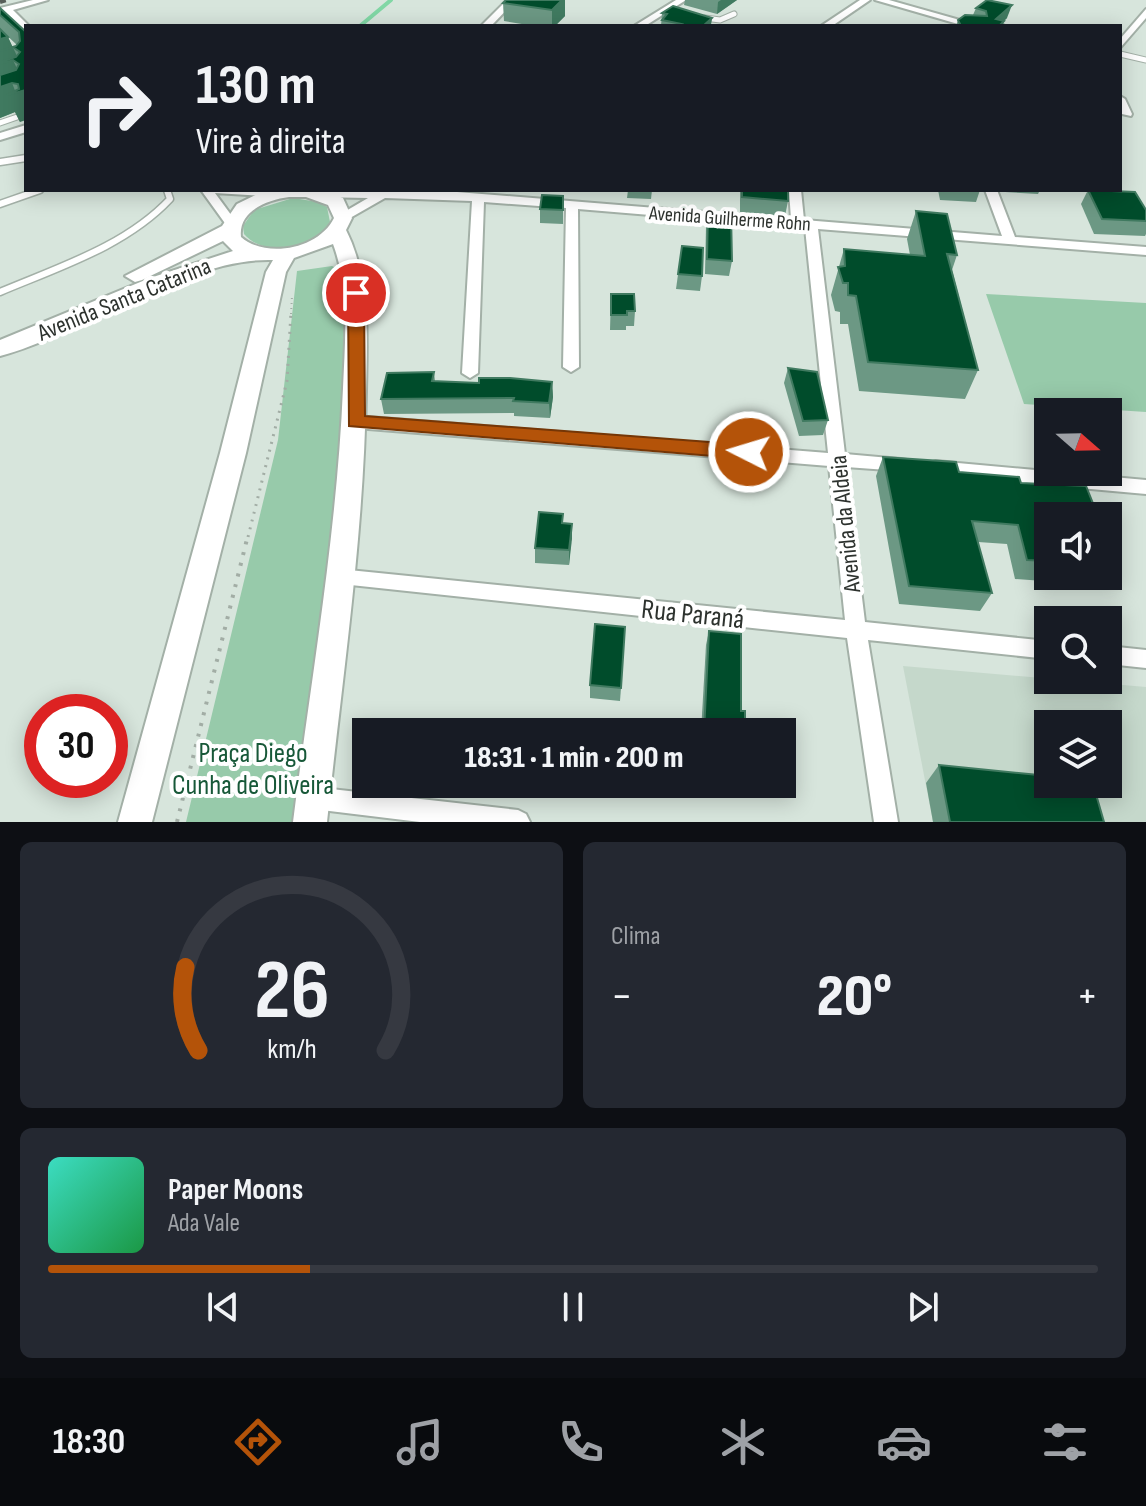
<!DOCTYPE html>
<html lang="pt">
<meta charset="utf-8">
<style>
body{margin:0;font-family:"Sofia Sans Condensed",sans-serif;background:#242831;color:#f1f3f6;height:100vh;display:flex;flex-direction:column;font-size:30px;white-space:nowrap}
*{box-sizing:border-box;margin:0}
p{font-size:26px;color:#9ea1a6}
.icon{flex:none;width:44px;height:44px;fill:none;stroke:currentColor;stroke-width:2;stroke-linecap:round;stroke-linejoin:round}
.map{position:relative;height:822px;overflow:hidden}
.drawer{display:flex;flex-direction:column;gap:20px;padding:20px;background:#0d0f14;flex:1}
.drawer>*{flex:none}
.guide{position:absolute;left:24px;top:24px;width:1098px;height:168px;border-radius:0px;box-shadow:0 4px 20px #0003;background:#171b24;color:#f1f3f6;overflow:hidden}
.needle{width:52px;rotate:110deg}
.fabs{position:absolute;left:1034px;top:398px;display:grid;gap:16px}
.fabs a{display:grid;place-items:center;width:88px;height:88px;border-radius:0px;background:#171b24;box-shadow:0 4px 20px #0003;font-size:40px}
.speed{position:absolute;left:24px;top:694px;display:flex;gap:16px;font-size:40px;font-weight:700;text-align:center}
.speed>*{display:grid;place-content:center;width:104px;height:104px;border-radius:50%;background:#171b24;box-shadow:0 4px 20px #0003;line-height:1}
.speed .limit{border:12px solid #d22;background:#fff;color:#111}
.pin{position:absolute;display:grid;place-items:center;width:68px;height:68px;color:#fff;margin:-34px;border:4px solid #fff;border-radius:50%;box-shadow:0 2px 8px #0007}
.me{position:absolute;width:88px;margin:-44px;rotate:275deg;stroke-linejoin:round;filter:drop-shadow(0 0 6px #0008)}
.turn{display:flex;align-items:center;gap:28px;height:168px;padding:0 40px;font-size:36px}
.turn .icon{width:104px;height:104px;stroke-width:2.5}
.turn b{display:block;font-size:56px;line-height:68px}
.big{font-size:60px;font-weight:800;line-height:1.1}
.drawer .widget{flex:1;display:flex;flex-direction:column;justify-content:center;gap:12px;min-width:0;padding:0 28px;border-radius:12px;background:#242831}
.drawer .dial{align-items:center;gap:0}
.dial svg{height:208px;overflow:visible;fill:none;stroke:#363941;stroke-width:7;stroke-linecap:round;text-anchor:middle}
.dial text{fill:#f1f3f6;stroke:none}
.song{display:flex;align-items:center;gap:24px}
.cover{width:96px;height:96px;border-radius:12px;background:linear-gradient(135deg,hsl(170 70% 55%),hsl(140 70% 35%))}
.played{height:8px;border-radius:4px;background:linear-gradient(90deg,#b45309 25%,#363941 25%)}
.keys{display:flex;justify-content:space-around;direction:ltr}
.heat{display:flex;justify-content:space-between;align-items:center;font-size:44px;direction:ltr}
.drawer .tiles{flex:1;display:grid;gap:20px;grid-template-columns:1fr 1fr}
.widget:last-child{grid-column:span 2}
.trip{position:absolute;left:352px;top:718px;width:444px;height:80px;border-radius:0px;background:#171b24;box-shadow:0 4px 20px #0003;font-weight:800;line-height:80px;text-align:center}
.menu{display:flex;height:128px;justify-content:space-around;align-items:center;background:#090b0e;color:#9ea1a6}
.menu .icon{width:56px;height:56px}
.menu .on{color:#b45309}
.menu b{font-size:36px;color:#f1f3f6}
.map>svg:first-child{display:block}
.built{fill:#c5d8cb;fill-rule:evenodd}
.green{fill:#97caaa}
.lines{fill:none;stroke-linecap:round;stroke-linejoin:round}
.stream{stroke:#81d7a5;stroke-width:4}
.lane-far1-casing{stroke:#a3b0a7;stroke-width:7}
.lane-casing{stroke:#a3b0a7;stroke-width:9}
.street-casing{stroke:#a3b0a7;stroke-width:4}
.secondary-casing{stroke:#a3b0a7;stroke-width:4}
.path-far2{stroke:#a2ada5;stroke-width:2;stroke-dasharray:1 4;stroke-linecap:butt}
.path-far1{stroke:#a2ada5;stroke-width:3;stroke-dasharray:2 6;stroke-linecap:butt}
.path{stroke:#a2ada5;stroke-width:4;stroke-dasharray:3 8;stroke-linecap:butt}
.lane-far1{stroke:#fff;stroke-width:5}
.lane{stroke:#fff;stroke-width:6}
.street{fill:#fff;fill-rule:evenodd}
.secondary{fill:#fff;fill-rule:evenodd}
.rail{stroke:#575e59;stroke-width:4;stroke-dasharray:6 6;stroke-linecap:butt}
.wall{fill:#6c9884;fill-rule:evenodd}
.shaded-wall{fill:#407a60}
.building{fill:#004c2b;stroke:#407a60;stroke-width:2}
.route{fill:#b45309;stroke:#753606;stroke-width:2}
.labels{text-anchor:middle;stroke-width:8;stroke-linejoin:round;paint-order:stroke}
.far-street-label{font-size:20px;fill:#2d322e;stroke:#fff}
.street-label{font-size:24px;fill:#2d322e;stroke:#fff}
.near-street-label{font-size:28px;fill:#2d322e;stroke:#fff}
.near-park-label{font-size:28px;fill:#175838;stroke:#fff}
</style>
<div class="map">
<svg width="1146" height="822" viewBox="0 0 1146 822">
<rect width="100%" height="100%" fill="#d7e5dc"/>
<path class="built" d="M 903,666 L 1146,687 L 1146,822 L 933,822 ZM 1048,724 L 1108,724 L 1108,784 L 1048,784 Z"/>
<g class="green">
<path d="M 293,198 L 318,202 L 327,207 L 330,222 C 314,248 265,259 244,234 L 243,226 L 254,210 Z"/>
<path d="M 332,266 L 349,275 L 351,441 L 300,822 L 186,822 L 278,440 L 297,271 Z"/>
<path d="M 986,294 L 1146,303 L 1146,412 L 1024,404 Z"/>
</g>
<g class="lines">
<path class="stream" d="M 360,26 L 391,0"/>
<g class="lane-far1-casing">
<g id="lane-far1">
<path d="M 705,18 L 720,20 L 734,14"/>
<path d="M 1120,54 L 1146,60"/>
<path d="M 0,123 L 26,114"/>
</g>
</g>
<g class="lane-casing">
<g id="lane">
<path d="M 0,162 L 26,158"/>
<path d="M 0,204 L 40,190"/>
<path d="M 0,292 C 59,267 126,246 170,199 L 167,190"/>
</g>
</g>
<g class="street-casing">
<g id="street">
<path d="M 33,0 L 48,0 L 13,10 L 29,26 L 26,26 L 26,31 L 5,13 L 0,14 L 0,8 Z"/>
<path d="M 507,0 L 516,0 L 491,26 L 481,26 Z"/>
<path d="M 676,0 L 686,0 L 645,26 L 634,26 Z"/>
<path d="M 860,0 L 870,0 L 832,26 L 821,26 Z"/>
<path d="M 875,0 L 889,0 L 981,26 L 965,26 Z"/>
<path d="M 1146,9 L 1146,18 L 1120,48 L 1120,39 Z"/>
<path d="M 1120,96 L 1125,99 L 1132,114 L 1131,116 L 1122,114 Z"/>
<path d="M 26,125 L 26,132 L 0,140 L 0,133 Z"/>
<path d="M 201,190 L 283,190 L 286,193 L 280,197 L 215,193 L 237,223 L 231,227 L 227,226 Z"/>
<path d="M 311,190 L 457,192 L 791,219 L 789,190 L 801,190 L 804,220 L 1002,236 L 985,190 L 997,190 L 1015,237 L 1146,247 L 1146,255 L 818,229 L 845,454 L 901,459 L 907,460 L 909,465 L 907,470 L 901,471 L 846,467 L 865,622 L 1048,641 L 1048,659 L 868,640 L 898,822 L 874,822 L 847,638 L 332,583 L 330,577 L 332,571 L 339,569 L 845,620 L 829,466 L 356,428 L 348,422 L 356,416 L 828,453 L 805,228 L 578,209 L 579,367 L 571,372 L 563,367 L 566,208 L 484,202 L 478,373 L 470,378 L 462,373 L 472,201 L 385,198 L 343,222 L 339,221 L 339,215 L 368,198 L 315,197 L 309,193 Z"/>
<path d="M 936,461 L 1146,480 L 1146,494 L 936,475 L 930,473 L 927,468 L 930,463 Z"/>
<path d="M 1108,646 L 1146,650 L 1146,668 L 1108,664 Z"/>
<path d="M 313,787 L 518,810 L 526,814 L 530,822 L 420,822 L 313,809 L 305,806 L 302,798 L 305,790 Z"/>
</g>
</g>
<g class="secondary-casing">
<path id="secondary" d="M 266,190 L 322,190 L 343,198 L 352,218 L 346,230 C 371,280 367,337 366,391 C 364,536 342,679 327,822 L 293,822 C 311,678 337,534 343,388 C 345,341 350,289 333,244 L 294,258 L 286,272 L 246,453 L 152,822 L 118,822 L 220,453 L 266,272 L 273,260 C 188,257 83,334 0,356 L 0,340 L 150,278 L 233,251 L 223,241 L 142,280 L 135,282 L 125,276 L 222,226 L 237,204 ZM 289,197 L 306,197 L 328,205 L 334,218 C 319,249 266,259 241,237 C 238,211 267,200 289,197 Z"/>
</g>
<path class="path-far2" d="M 291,314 L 292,296"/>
<path class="path-far1" d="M 248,537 L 287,381 L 291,312"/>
<path class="path" d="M 177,822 L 248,535"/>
<use href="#lane-far1" class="lane-far1"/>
<use href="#lane" class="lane"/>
<use href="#street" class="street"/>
<use href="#secondary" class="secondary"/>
<path class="rail" d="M 0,2 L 7,0"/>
</g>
<g class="wall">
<path d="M 506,0 L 565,0 L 565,16 L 555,26 L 534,26 L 504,21 L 503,3 Z"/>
<path d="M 685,0 L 737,0 L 717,14 L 684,5 Z"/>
<path d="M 0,8 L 26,32 L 20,122 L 15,112 L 0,118 ZM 1,30 L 17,45 L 12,47 L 8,37 Z"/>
<path d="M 976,8 L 1007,18 L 1004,21 L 1003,25 L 1009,26 L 956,26 L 958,20 L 973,15 Z"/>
<path d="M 662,13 L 712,18 L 711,24 L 709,26 L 661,26 Z"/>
<path d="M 628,190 L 652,190 L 651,199 L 627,198 Z"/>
<path d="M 740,190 L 788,190 L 788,201 L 785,216 L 740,212 Z"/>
<path d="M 938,190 L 980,190 L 976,202 L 940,200 Z"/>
<path d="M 1004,190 L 1040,190 L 1038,194 L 1005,192 Z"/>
<path d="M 1088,190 L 1146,221 L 1146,234 L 1145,236 L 1094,234 L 1081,204 Z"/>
<path d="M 563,196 L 563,224 L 540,223 L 540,209 Z"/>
<path d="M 708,211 L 732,261 L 729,276 L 705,274 L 706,226 Z"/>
<path d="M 916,211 L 957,255 L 952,270 L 978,370 L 965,399 L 859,391 L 848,324 L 840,324 L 840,312 L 835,311 L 831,295 L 844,249 L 910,255 L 907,239 Z"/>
<path d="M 682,246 L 702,276 L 700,291 L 676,289 Z"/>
<path d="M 611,294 L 635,311 L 634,326 L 626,326 L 626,330 L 610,330 Z"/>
<path d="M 788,368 L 828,420 L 823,435 L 799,436 L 784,383 Z"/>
<path d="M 434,372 L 435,381 L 479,383 L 552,382 L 553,397 L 550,418 L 514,416 L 514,413 L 384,414 L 381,399 Z"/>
<path d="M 883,457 L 959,472 L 1021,483 L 1048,516 L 1048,576 L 1076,576 L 1071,583 L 1015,579 L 1007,544 L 978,542 L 992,593 L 980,611 L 899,604 L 876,476 Z"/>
<path d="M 563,514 L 563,523 L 572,524 L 569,565 L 535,563 L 535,548 Z"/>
<path d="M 709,631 L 741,711 L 745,732 L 701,732 L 706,645 Z"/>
<path d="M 590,685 L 621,688 L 620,701 L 590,698 Z"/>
<path d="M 939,765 L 1104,822 L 933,822 L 926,783 Z"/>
</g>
<g class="shaded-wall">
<path d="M 562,0 L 565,0 L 565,16 L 555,26 L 552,26 L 552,10 Z"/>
<path d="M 721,0 L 737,0 L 717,14 L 718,2 Z"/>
<path d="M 1012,5 L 1007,18 L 998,26 L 996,19 Z"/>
<path d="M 712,18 L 711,24 L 709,26 L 703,26 Z"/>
<path d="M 8,37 L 25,73 L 19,64 L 13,60 L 25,86 L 12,83 L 16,93 L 26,90 L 26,120 L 20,122 L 15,112 L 0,118 L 0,39 Z"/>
<path d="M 552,382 L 553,397 L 550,418 L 549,403 Z"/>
<path d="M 572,524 L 572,539 L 569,565 L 569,550 Z"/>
</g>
<g class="building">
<path d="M 506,0 L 562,0 L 552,10 L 503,3 Z"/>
<path d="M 987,0 L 1012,5 L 996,19 L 1004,21 L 1001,24 L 1009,26 L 961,26 L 958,20 L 965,15 L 987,16 L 986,11 L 976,8 Z"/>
<path d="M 673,6 L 712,18 L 703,26 L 680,26 L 682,24 L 662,20 L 667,14 L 662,13 Z"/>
<path d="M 0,8 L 26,32 L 26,90 L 7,95 L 19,89 L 18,84 L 12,83 L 0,87 L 0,75 L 16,70 L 19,64 L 13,60 L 0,64 L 0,62 L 16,57 L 20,52 L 13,47 L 0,51 L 16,46 L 20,41 L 19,32 L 0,15 Z"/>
<path d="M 0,29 L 8,37 L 0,39 Z"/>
<path d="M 742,190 L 788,190 L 788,201 L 742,197 Z"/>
<path d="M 1088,190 L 1135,192 L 1146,210 L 1146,221 L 1102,219 Z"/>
<path d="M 542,195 L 563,196 L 563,210 L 540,209 Z"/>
<path d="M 708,211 L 731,213 L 732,261 L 707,259 Z"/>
<path d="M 916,211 L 947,214 L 957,255 L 947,254 L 978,370 L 868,362 L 856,296 L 848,295 L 848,283 L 843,283 L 838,267 L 845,266 L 844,249 L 925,256 Z"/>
<path d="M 682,246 L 703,248 L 702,276 L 678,274 Z"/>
<path d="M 611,294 L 634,294 L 635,311 L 627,311 L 627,315 L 611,315 Z"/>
<path d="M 788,368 L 817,372 L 828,420 L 803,421 Z"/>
<path d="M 434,372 L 432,381 L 479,383 L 479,378 L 510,378 L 552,382 L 549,403 L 513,401 L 514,398 L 381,399 L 387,373 Z"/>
<path d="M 883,457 L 956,462 L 959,472 L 1019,477 L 1021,483 L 1086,486 L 1098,516 L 1048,516 L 1048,561 L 1027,560 L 1018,525 L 972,521 L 992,593 L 909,586 Z"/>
<path d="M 539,512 L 563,514 L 562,523 L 572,524 L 569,550 L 535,548 Z"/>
<path d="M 595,624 L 625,627 L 621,688 L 590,685 Z"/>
<path d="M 709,631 L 741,634 L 741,711 L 745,711 L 745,732 L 704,732 Z"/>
<path d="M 939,765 L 1048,776 L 1048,784 L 1093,784 L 1104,822 L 950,822 Z"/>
</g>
<path class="route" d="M 356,288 L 364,293 L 365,416 L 749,445 L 759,452 L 749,459 L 349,426 L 348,293 Z"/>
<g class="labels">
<g class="far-street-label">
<text transform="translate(730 218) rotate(4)" y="7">Avenida Guilherme Rohn</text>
</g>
<g class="street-label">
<text transform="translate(124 299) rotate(-22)" y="8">Avenida Santa Catarina</text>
<text transform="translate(845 524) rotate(-96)" y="8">Avenida da Aldeia</text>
</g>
<g class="near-street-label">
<text transform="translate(693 613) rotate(6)" y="10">Rua Paraná</text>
</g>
<g class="near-park-label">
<text x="253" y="762">Praça Diego<tspan x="253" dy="32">Cunha de Oliveira</tspan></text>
</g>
</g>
</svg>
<div class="fabs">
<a><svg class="needle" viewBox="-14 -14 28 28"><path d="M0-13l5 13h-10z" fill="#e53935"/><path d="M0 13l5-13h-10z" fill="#9ea1a6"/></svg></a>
<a><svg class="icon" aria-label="sound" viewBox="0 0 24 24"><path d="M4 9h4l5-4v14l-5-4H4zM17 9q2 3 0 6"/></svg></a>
<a><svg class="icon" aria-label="search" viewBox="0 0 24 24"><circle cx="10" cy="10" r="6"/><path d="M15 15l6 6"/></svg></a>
<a><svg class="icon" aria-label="layers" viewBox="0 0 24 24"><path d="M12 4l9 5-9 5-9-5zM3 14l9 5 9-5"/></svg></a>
</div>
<div class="speed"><div class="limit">30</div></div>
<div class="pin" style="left:356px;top:293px;background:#d93025"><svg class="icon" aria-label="arrive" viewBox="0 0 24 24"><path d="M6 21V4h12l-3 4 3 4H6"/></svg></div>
<svg class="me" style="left:749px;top:452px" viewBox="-20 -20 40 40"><circle r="17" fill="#b45309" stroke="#fff" stroke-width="3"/><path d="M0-11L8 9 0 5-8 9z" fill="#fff"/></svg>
<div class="trip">18:31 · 1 min · 200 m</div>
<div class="guide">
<div class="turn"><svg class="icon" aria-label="right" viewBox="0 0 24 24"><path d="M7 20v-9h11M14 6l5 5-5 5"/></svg><div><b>130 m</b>Vire à direita</div></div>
</div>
</div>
<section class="drawer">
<div class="tiles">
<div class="widget dial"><svg viewBox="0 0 100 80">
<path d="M14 69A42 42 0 1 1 86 69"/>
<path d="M14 69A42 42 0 0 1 9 37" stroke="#b45309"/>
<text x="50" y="56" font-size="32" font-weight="700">26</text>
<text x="50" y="72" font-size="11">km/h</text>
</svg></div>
<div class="widget"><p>Clima</p>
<div class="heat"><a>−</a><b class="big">20°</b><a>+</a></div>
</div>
<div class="widget">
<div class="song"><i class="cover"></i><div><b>Paper Moons</b><p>Ada Vale</p></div></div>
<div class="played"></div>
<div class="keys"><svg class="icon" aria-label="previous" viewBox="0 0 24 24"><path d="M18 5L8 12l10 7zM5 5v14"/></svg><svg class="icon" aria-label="pause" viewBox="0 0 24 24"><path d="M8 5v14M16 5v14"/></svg><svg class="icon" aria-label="next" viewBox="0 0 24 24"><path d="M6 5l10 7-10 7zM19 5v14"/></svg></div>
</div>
</div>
</section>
<nav class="menu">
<b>18:30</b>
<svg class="icon on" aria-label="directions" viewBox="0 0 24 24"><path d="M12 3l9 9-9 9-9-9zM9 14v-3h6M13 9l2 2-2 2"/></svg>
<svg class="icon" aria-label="music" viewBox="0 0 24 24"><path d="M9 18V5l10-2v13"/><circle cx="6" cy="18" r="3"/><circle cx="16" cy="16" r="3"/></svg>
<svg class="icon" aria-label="phone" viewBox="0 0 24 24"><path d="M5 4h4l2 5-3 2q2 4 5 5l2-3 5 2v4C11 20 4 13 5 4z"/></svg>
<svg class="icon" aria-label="climate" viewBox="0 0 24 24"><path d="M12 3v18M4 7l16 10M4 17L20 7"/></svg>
<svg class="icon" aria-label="car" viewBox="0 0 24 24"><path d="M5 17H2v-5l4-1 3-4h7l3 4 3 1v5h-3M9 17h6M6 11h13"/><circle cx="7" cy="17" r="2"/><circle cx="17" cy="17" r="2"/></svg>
<svg class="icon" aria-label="filters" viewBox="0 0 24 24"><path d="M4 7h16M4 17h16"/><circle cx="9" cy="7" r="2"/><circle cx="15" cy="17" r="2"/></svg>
</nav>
